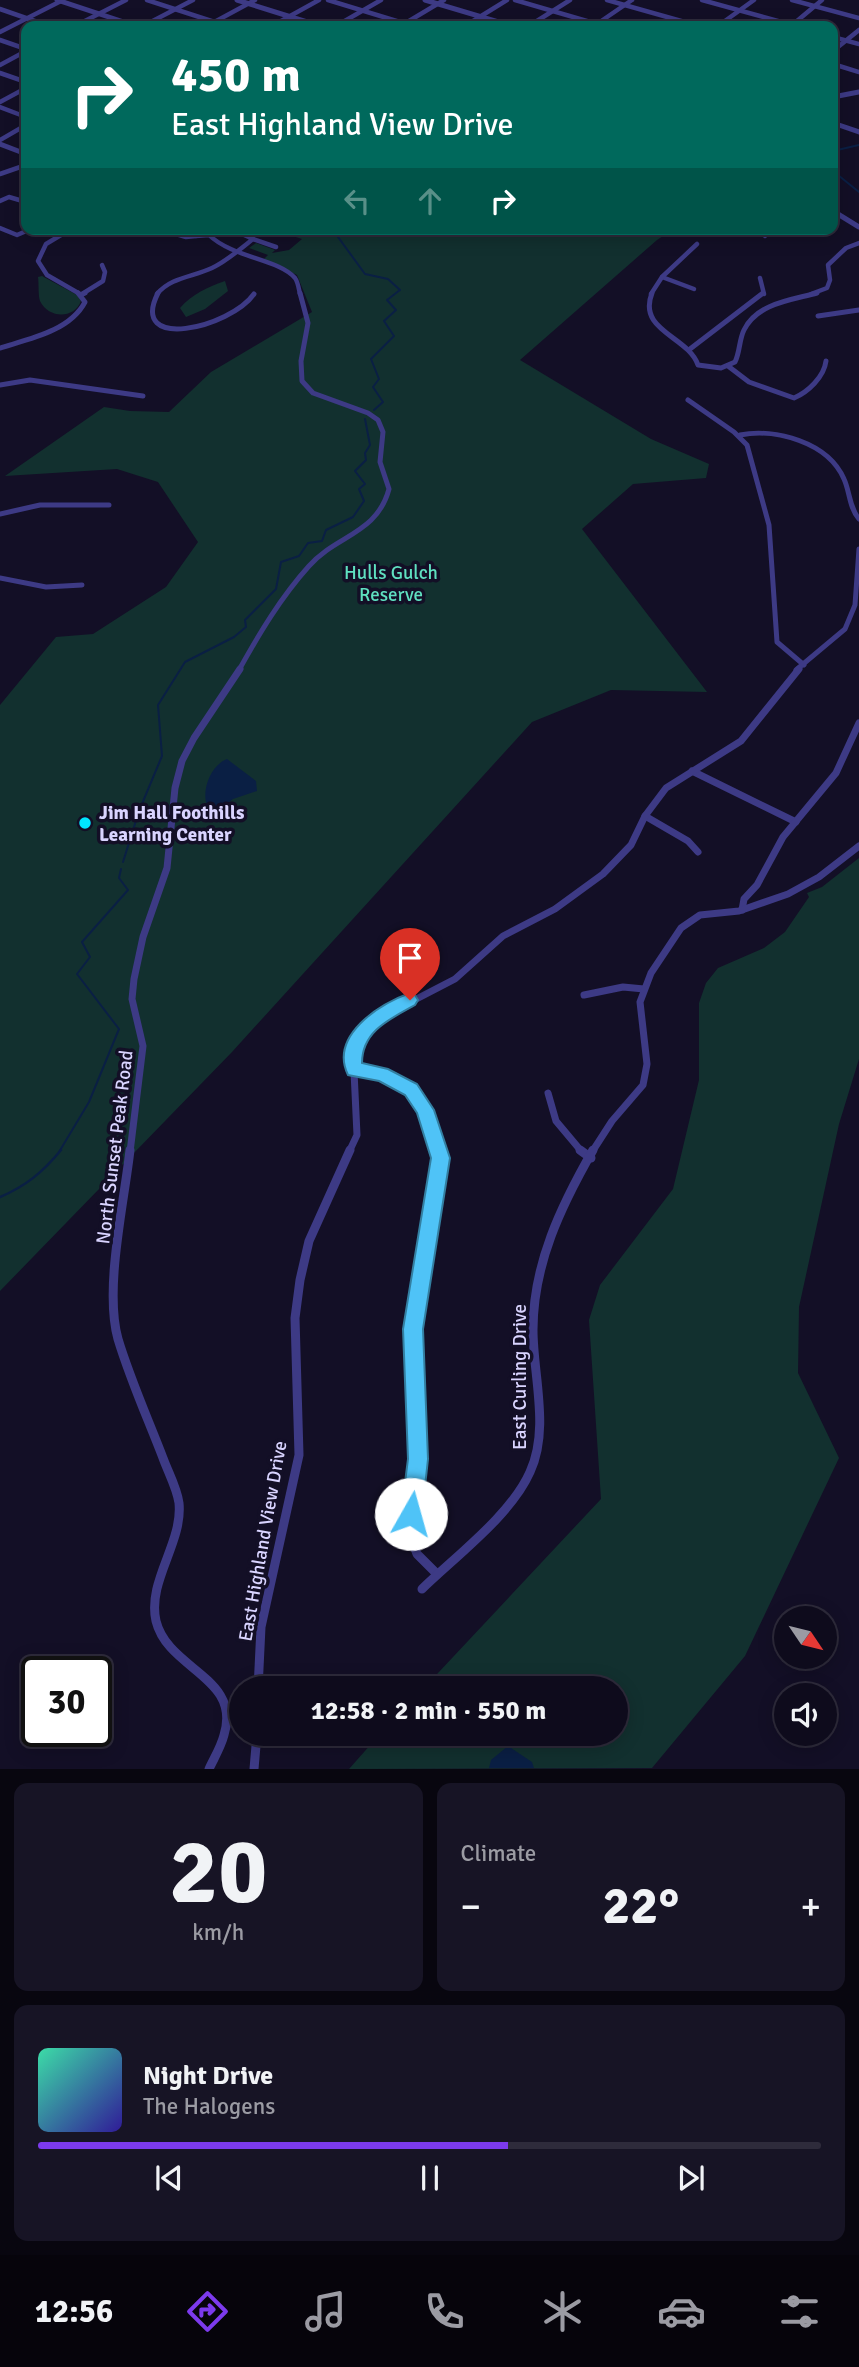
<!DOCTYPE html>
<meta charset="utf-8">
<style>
body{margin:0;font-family:Signika,sans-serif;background:#171425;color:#f1f3f6;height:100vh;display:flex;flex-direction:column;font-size:26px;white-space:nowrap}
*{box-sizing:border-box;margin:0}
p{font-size:23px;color:#9b9ba3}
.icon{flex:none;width:38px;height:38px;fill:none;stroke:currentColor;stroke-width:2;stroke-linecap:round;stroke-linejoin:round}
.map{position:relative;height:1769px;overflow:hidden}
.panel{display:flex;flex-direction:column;gap:14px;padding:14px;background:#08060f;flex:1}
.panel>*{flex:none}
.banner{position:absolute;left:21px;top:21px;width:817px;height:214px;border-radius:14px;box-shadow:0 4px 18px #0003,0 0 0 2px #2e2b3b;background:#00695c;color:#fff;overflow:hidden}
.needle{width:46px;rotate:125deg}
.fabs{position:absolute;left:774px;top:1606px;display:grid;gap:14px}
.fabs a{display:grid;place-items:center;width:63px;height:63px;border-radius:50%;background:#0e0b1c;box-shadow:0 4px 18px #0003,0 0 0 2px #2e2b3b;font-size:35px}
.speed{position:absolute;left:21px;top:1656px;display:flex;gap:14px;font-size:35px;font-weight:700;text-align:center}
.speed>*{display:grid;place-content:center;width:91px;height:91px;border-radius:50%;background:#0e0b1c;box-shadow:0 4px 18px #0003,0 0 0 2px #2e2b3b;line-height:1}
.speed .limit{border:4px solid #111;border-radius:10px;background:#fff;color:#111}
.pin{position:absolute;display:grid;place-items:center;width:60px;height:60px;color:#fff;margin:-72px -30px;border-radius:50% 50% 50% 0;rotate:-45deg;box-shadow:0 0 7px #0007}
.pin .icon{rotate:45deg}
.me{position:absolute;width:77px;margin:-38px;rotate:7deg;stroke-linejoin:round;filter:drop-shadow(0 0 5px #0008)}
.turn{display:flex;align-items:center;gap:24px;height:147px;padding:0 35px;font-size:32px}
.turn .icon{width:91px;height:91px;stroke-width:2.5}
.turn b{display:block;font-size:49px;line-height:60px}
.lanes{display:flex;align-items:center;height:66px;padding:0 35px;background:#0003;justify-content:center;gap:35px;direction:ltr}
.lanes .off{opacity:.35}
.big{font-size:52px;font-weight:700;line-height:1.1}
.panel .tile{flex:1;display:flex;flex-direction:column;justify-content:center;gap:10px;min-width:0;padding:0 24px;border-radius:14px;background:#171425}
.panel .dial{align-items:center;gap:0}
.dial b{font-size:91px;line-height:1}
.song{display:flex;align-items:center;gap:21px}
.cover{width:84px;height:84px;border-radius:10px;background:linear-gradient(135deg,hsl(160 70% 55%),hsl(250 70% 35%))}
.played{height:7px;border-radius:4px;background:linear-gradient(90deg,#7c3aed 60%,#2e2b3b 60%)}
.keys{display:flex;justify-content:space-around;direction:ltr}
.heat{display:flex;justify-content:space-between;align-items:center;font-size:38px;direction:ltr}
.panel .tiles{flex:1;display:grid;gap:14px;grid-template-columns:1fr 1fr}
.tile:last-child{grid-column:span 2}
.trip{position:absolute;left:229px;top:1676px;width:399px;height:70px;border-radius:35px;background:#0e0b1c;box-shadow:0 4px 18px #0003,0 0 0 2px #2e2b3b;font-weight:700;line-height:70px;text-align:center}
.dock{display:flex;height:112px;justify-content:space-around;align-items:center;background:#06040b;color:#9b9ba3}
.dock .icon{width:49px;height:49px}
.dock .selected{color:#7c3aed}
.dock b{font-size:32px;color:#f1f3f6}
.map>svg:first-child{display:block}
.green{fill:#12302f}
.water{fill:#0a1f44}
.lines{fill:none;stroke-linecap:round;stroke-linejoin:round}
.stream-far1{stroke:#0a1f44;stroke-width:2}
.stream{stroke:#0a1f44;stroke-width:2.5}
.minor-far3{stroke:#3d3a85;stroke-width:4.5}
.minor-far2{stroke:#3d3a85;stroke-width:5}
.minor-far1{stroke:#3d3a85;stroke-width:7}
.minor{stroke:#3d3a85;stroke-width:9}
.tertiary{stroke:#3d3a85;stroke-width:5}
.route{fill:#4fc3f7;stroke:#337fa1;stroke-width:2}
.poi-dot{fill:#00e5ff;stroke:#130f26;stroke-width:2.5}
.labels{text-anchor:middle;stroke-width:7;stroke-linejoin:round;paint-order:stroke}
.park-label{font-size:19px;fill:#5fe0c0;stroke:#130f26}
.poi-label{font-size:19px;font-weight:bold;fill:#d9d4ff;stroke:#130f26;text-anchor:start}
.street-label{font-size:19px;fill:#d9d4ff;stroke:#130f26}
</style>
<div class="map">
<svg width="859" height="1769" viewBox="0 0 859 1769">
<rect width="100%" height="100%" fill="#130f26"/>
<g class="green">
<path d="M 271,229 L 711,229 L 663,236 L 657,240 L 520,360 L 651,439 L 709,464 L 706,478 L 633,484 L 582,529 L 707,692 L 611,690 L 532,722 L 232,1052 L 0,1291 L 0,705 L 56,637 L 93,634 L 166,587 L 198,542 L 158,482 L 117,469 L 5,476 L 104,407 L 130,411 L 169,412 L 211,372 L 312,312 L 297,275 L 264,259 L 268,255 L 249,248 L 256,243 L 275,250 L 272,253 L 289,250 L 302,239 Z"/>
<path d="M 42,276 L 77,295 L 81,301 C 74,319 49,319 40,301 C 38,295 39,284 38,277 Z"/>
<path d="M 225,281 L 228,291 L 205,309 L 186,317 L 180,308 C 192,294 208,287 225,281 Z"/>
<path d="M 859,858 L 859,1059 L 839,1124 L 799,1307 L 798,1373 L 839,1458 L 745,1656 L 652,1768 L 349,1769 L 380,1734 L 616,1734 L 616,1689 L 423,1689 L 601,1499 L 589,1320 L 600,1285 L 673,1189 L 699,1080 L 699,1003 L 706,983 L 718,968 L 764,948 L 785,932 L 809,897 L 807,893 L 822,887 Z"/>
</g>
<g class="water">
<path d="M 227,759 L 256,781 L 257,791 L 233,799 L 213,814 C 197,801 208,766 227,759 Z"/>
<path d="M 508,1746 L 532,1762 L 534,1768 L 489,1768 L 491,1760 Z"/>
</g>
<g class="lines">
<g class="stream-far1">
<path d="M 833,151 L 859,145"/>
<path d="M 833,171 L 859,192"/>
<path d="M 338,237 L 365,274 L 388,279 L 400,290 L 387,300 L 396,310 L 384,321 L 394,336 L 371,359 L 379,379 L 373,387 L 383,402 L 374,410"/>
<path d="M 123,862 L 139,811 L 162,756 L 158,705 L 185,662 L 234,637 L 246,627 L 245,620 L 276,589 L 281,562 L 299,556 L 308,543 L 322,541 L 326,530 L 353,517 L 364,501 L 359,489 L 365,484 L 355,471 L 366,460 L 365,453 L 370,445 L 365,419"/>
<path d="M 59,1152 L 89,1102 L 119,1029 L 77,974 L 90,957 L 82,942 L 128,890 L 119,878 L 121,869"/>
</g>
<path class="stream" d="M 0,1197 C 26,1186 43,1172 61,1150"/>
<g class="minor-far3">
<path d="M 147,0 L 227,26"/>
<path d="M 328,0 L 413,26"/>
<path d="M 515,0 L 604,26"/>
<path d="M 607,0 L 699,26"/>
<path d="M 702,0 L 796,26"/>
<path d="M 792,0 L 859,18"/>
<path d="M 0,9 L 49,26"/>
<path d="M 404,24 L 444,0"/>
<path d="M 75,26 L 126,0"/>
<path d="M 143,26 L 193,0"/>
<path d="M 207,26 L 255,0"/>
<path d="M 272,26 L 319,0"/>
<path d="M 336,26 L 381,0"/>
<path d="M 465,26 L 507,0"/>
<path d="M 529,26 L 570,0"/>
<path d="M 594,26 L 632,0"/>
<path d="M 718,26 L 754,0"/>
<path d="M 791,26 L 822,0"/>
<path d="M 0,32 L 63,0"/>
<path d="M 833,37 L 859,44"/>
<path d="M 0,40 L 26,49"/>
<path d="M 833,51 L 859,30"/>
<path d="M 833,64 L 859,72"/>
<path d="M 0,65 L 26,51"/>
<path d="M 0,73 L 26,82"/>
<path d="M 0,102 L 26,88"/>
<path d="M 0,107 L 26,117"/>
<path d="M 0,140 L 26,125"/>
<path d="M 0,174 L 26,165"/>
<path d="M 0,201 L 9,197 L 26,202"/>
<path d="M 0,228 L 17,235 L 31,229"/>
<path d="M 71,229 L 46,244 L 38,261 L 47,275 L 80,294"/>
<path d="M 159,229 L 186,237 L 196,236 L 170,232"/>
<path d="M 196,236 L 209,235 C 233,258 279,259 295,278 C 298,282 299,290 300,294"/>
<path d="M 765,236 L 772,229"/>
<path d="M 253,239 L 276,247"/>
<path d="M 662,277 L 694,289"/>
<path d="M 760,278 L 764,294"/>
<path d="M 82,294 L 103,281 L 105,272 L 102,265"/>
<path d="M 157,294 C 171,277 193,277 212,268 C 227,261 240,249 253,239 L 242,234 L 247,229"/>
<path d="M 651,294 L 662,277 L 697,244"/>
<path d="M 811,294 L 827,288 L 830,280 L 828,265 L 846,248 L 859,243"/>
</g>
<g class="minor-far2">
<path d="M 158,293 C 128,352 230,328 254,294"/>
<path d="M 652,293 C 637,331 688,336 698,365 L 721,368 L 735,362 C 740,352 739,340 744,330 C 757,303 792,300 817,293"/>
<path d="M 81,295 L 85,293"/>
<path d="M 818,316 L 859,310"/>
<path d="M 0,348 C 29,339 70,331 85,302 L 78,293"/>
<path d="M 690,349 L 763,293"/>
<path d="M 728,366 L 749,382 L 794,398 C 808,392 824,377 826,361"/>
<path d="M 0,385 L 30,380 L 143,396"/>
<path d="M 688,400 L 734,432 L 747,445 L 769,525 L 777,642 L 804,665"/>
<path d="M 740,435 C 775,428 828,442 844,479 C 850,492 849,507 859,519"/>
<path d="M 0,514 L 40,505 L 109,505"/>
<path d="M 0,578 L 46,587 L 82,585"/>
<path d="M 239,670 C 259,634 281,597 309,566 C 336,535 377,534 389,489 L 380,462 L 383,432 L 378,420 L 368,413 L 313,393 L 302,381 L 301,361 L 308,323 L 300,293"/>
<path d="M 796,670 L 845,629 L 855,605 L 859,549"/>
</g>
<g class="minor-far1">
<path d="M 692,771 L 796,822"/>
<path d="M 645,816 L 688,841 L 698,852"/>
<path d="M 742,910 L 744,899 L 757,885 L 783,837 L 836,773 L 859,723"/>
<path d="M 584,995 L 623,987 L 644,989"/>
<path d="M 354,1070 C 400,1078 434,1103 440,1152"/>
<path d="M 548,1093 L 556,1121 L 582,1152"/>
<path d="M 130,1152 L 143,1046 L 132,999 L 134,979 L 143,937 L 167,868 L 175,788 L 182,761 L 194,738 L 240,669"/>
<path d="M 349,1152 L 357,1135 L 353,1050 L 370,1023 L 455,979 L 503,936 L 555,909 L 603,874 L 631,845 L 645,816 L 666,788 L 741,741 L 799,669"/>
<path d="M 592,1152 L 612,1121 L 643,1085 L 647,1064 L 640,1002 L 651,973 L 681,928 L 700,915 L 739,911 L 788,894 L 819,877 L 859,846"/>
</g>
<g class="minor">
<path d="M 130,1150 C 124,1204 104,1289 118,1339 C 130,1379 148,1419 163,1458 C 168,1472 177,1488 179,1503 C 183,1543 147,1581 156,1621 C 168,1670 242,1677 224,1735 C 221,1747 214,1758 209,1769"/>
<path d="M 580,1150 L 591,1158"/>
<path d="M 437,1574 L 417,1554 L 409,1533 L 418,1459 L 413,1329 L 441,1162 L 440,1150"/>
<path d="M 422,1589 C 456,1556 511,1515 530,1472 C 550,1429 533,1375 533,1330 C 533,1264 561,1206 593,1150"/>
<path d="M 258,1689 L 261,1627 L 299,1455 L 295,1318 L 300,1280 L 309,1241 L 350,1150"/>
<path d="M 254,1769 L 257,1734"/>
</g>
<g class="tertiary">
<path d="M 57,0 L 136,26"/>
<path d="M 237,0 L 320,26"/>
<path d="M 425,0 L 512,26"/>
<path d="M 833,97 L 859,92"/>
<path d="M 833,123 L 859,132"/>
<path d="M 0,144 L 26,154"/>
<path d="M 833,211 L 859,227"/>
<path d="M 201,229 L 208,232"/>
</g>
</g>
<path class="route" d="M 410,993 L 415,995 L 418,1000 L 415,1005 C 390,1019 362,1031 362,1063 L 388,1069 L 417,1084 L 434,1110 L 450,1158 L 423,1329 L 428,1459 L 422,1514 L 419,1521 L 411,1524 L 404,1521 L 401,1514 L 408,1459 L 403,1329 L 431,1158 L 417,1113 L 405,1095 L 379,1081 L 348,1075 C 329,1036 379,1004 410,993 Z"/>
<circle class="poi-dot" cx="85" cy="823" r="7"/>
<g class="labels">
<g class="park-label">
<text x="391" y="579">Hulls Gulch<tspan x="391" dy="22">Reserve</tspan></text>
</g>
<g class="poi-label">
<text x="99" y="819">Jim Hall Foothills<tspan x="99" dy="22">Learning Center</tspan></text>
</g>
<g class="street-label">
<text transform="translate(114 1147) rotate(-83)" y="7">North Sunset Peak Road</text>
<text transform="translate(519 1377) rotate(-90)" y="7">East Curling Drive</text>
<text transform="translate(262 1541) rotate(-80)" y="7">East Highland View Drive</text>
</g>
</g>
</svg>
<div class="fabs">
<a><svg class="needle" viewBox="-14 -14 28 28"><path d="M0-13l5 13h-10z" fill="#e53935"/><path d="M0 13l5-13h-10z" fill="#9b9ba3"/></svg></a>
<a><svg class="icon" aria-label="sound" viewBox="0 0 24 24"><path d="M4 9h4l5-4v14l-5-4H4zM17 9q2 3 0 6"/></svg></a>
</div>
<div class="speed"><div class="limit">30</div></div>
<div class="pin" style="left:410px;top:1000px;background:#d93025"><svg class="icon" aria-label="arrive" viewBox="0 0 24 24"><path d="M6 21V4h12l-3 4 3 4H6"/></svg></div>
<svg class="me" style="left:411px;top:1514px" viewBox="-20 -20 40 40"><circle r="19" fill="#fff"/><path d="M0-13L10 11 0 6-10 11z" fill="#4fc3f7"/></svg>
<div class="trip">12:58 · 2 min · 550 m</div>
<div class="banner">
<div class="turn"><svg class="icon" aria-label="right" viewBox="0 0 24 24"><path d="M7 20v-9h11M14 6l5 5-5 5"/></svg><div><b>450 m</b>East Highland View Drive</div></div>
<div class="lanes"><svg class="icon off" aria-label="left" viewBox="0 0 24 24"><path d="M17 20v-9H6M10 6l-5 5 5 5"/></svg><svg class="icon off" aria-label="ahead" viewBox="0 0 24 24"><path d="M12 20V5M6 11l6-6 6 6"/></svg><svg class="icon" aria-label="right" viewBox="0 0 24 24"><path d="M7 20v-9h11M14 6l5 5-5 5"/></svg></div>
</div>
</div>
<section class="panel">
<div class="tiles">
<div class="tile dial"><b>20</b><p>km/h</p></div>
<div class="tile"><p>Climate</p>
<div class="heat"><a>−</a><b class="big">22°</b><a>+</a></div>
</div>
<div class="tile">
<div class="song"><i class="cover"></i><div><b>Night Drive</b><p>The Halogens</p></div></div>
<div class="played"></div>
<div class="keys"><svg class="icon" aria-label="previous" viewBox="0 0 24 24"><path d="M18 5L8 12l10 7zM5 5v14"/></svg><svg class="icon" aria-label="pause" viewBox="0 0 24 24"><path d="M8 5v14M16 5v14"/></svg><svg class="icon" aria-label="next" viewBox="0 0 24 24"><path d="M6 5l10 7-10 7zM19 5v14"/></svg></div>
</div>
</div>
</section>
<nav class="dock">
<b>12:56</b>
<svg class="icon selected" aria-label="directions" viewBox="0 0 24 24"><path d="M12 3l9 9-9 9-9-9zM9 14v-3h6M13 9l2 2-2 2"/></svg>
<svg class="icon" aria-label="music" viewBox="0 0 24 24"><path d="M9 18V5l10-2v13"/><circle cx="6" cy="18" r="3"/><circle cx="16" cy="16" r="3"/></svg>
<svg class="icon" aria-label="phone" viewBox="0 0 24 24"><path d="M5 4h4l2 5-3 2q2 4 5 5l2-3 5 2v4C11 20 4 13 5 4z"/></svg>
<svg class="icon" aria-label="climate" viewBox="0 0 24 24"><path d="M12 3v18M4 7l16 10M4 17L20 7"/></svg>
<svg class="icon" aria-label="car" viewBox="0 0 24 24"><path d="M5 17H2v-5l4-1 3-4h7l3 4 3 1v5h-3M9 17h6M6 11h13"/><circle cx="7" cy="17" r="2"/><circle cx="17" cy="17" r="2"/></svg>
<svg class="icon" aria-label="filters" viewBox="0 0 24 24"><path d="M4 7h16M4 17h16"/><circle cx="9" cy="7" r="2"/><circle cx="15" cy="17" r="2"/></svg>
</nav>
